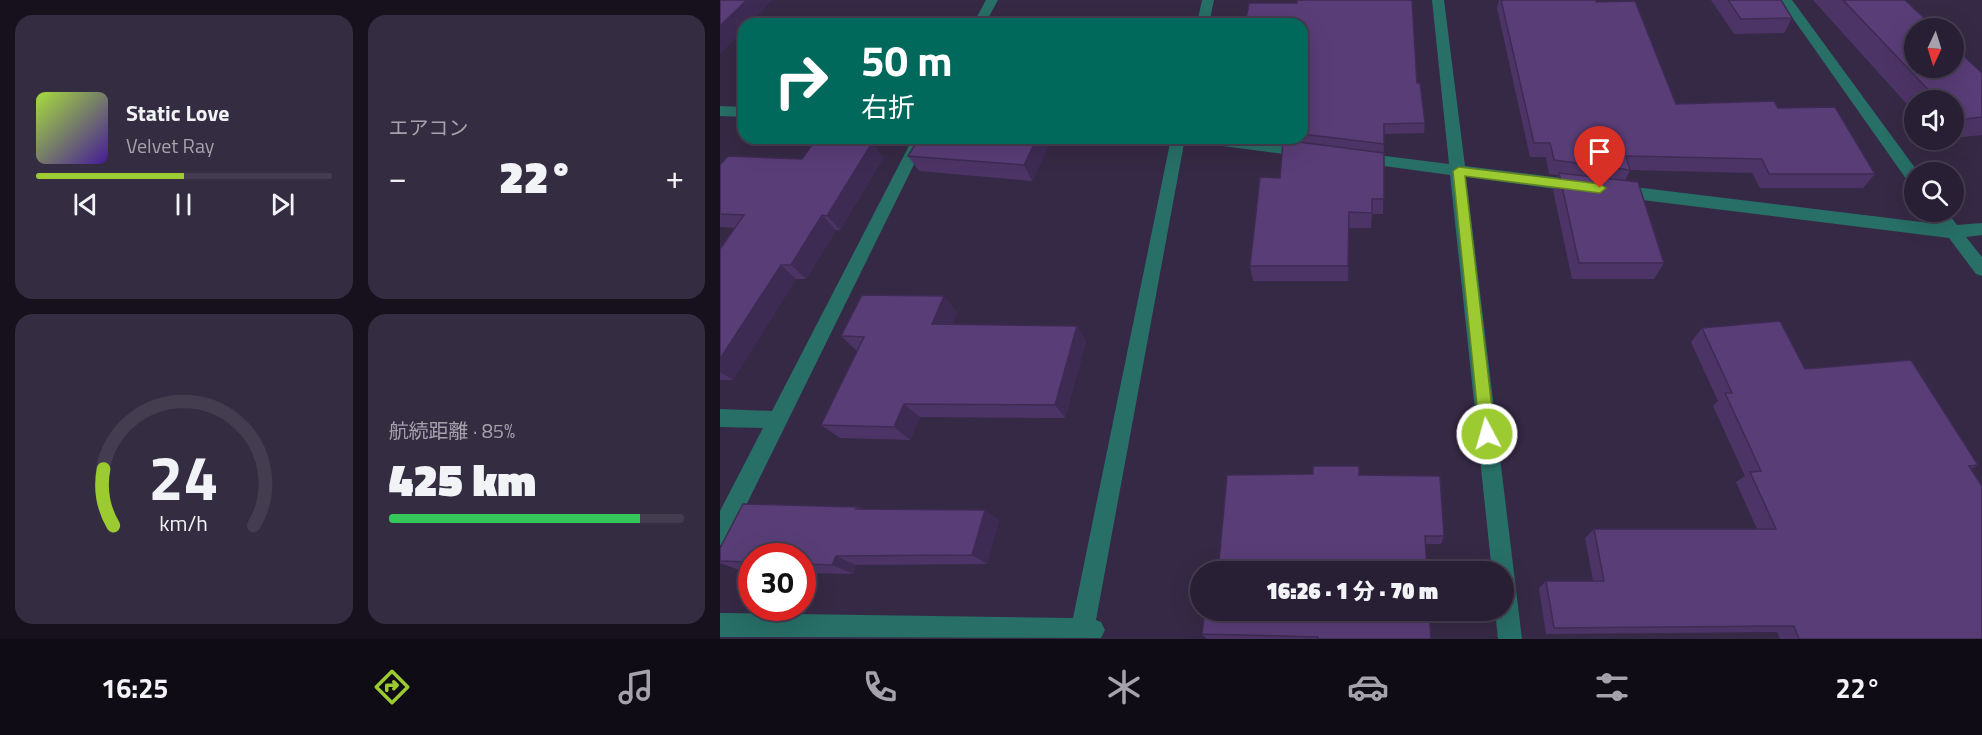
<!DOCTYPE html>
<html lang="ja">
<meta charset="utf-8">
<style>
body{margin:0;font-family:"Titillium Web","Noto Sans JP",sans-serif;background:#342c40;color:#f1f3f6;height:100vh;display:flex;flex-direction:column;font-size:22px;white-space:nowrap}
*{box-sizing:border-box;margin:0}
p{font-size:20px;color:#a5a2ac}
.icon{flex:none;width:33px;height:33px;fill:none;stroke:currentColor;stroke-width:2;stroke-linecap:round;stroke-linejoin:round}
.map{position:relative;flex:1;overflow:hidden}
.details{display:flex;flex-direction:column;gap:15px;padding:15px;background:#16111d;width:720px}
.details>*{flex:none}
.top-card{position:absolute;left:18px;top:18px;width:570px;height:126px;border-radius:18px;box-shadow:0 6px 24px #0002,0 0 0 2px #443d4f;background:#00695c;color:#fff;overflow:hidden}
.needle{width:39px;rotate:184deg}
.buttons{position:absolute;left:1184px;top:18px;display:grid;gap:12px}
.buttons a{display:grid;place-items:center;width:60px;height:60px;border-radius:50%;background:#281f34;box-shadow:0 6px 24px #0002,0 0 0 2px #443d4f;font-size:30px}
.speed{position:absolute;left:18px;top:543px;display:flex;gap:12px;font-size:30px;font-weight:700;text-align:center}
.speed>*{display:grid;place-content:center;width:78px;height:78px;border-radius:50%;background:#281f34;box-shadow:0 6px 24px #0002,0 0 0 2px #443d4f;line-height:1}
.speed .limit{border:9px solid #d22;background:#fff;color:#111}
.pin{position:absolute;display:grid;place-items:center;width:51px;height:51px;color:#fff;margin:-62px -26px;border-radius:50% 50% 50% 0;rotate:-45deg;box-shadow:0 0 6px #0007}
.pin .icon{rotate:45deg}
.me{position:absolute;width:66px;margin:-33px;rotate:354deg;stroke-linejoin:round;filter:drop-shadow(0 0 4px #0008)}
.turn{display:flex;align-items:center;gap:21px;height:126px;padding:0 24px;font-size:27px}
.turn .icon{width:78px;height:78px;stroke-width:2.5}
.turn b{display:block;font-size:42px;line-height:51px}
.big{font-size:45px;font-weight:800;line-height:1.1}
.details .tile{flex:1;display:flex;flex-direction:column;justify-content:center;gap:9px;min-width:0;padding:0 21px;border-radius:18px;background:#342c40}
.details .dial{align-items:center;gap:0}
.dial svg{height:156px;overflow:visible;fill:none;stroke:#443d4f;stroke-width:7;stroke-linecap:round;text-anchor:middle}
.dial text{fill:#f1f3f6;stroke:none}
.song{display:flex;align-items:center;gap:18px}
.cover{width:72px;height:72px;border-radius:9px;background:linear-gradient(135deg,hsl(80 70% 55%),hsl(260 70% 35%))}
.played{height:6px;border-radius:3px;background:linear-gradient(90deg,#9cca31 50%,#443d4f 50%)}
.keys{display:flex;justify-content:space-around;direction:ltr}
.heat{display:flex;justify-content:space-between;align-items:center;font-size:33px;direction:ltr}
.charge{height:9px;border-radius:4px;background:linear-gradient(90deg,#34c759 85%,#443d4f 0)}
.details .tiles{flex:1;display:grid;gap:15px;grid-template-columns:repeat(2,1fr)}
.trip{position:absolute;left:470px;top:561px;width:324px;height:60px;border-radius:30px;background:#281f34;box-shadow:0 6px 24px #0002,0 0 0 2px #443d4f;font-weight:800;line-height:60px;text-align:center}
.tab-bar{display:flex;height:96px;justify-content:space-around;align-items:center;background:#100c15;color:#a5a2ac}
.tab-bar .icon{width:42px;height:42px}
.tab-bar .on{color:#9cca31}
.tab-bar b{font-size:27px;color:#f1f3f6}
main{display:flex;flex:1;min-height:0}
.map>svg:first-child{display:block}
.lines{fill:none;stroke-linecap:round;stroke-linejoin:round}
.minor{fill:#276f67;fill-rule:evenodd}
.wall{fill:#4d3466}
.shaded-wall{fill:#3e2b53}
.building{fill:#593d77;stroke:#3e2b53;stroke-width:1.5}
.route{fill:#9cca31;stroke:#658320;stroke-width:1.5}
</style>
<main>
<section class="details">
<div class="tiles">
<div class="tile">
<div class="song"><i class="cover"></i><div><b>Static Love</b><p>Velvet Ray</p></div></div>
<div class="played"></div>
<div class="keys"><svg class="icon" aria-label="previous" viewBox="0 0 24 24"><path d="M18 5L8 12l10 7zM5 5v14"/></svg><svg class="icon" aria-label="pause" viewBox="0 0 24 24"><path d="M8 5v14M16 5v14"/></svg><svg class="icon" aria-label="next" viewBox="0 0 24 24"><path d="M6 5l10 7-10 7zM19 5v14"/></svg></div>
</div>
<div class="tile"><p>エアコン</p>
<div class="heat"><a>−</a><b class="big">22°</b><a>+</a></div>
</div>
<div class="tile dial"><svg viewBox="0 0 100 80">
<path d="M14 69A42 42 0 1 1 86 69"/>
<path d="M14 69A42 42 0 0 1 9 40" stroke="#9cca31"/>
<text x="50" y="56" font-size="32" font-weight="700">24</text>
<text x="50" y="72" font-size="11">km/h</text>
</svg></div>
<div class="tile"><p>航続距離 · 85%</p><b class="big">425 km</b><div class="charge"></div></div>
</div>
</section>
<div class="map">
<svg width="1262" height="639" viewBox="0 0 1262 639">
<rect width="100%" height="100%" fill="#362945"/>
<g class="lines">
<g class="minor">
<path d="M 266,0 L 278,0 L 265,24 L 253,24 Z"/>
<path d="M 482,0 L 494,0 L 489,24 L 477,24 Z"/>
<path d="M 712,0 L 724,0 L 745,166 L 858,180 L 864,182 L 866,186 L 864,190 L 858,192 L 746,177 L 802,639 L 778,639 L 775,610 L 783,610 L 783,572 L 772,572 L 730,175 L 642,163 L 637,162 L 634,158 L 637,154 L 642,153 L 729,164 Z"/>
<path d="M 1060,0 L 1072,0 L 1198,172 L 1194,172 L 1194,185 L 1189,183 Z"/>
<path d="M 0,106 L 24,107 L 24,117 L 0,116 Z"/>
<path d="M 193,138 L 207,138 L 8,542 L 0,545 L 0,511 L 43,428 L 0,427 L 0,409 L 52,411 Z"/>
<path d="M 451,138 L 465,138 L 376,620 L 381,622 L 385,630 L 381,638 L 0,637 L 0,613 L 353,618 Z"/>
<path d="M 473,138 L 519,138 L 587,147 L 595,152 L 587,157 L 480,143 Z"/>
<path d="M 898,185 L 1218,224 L 1210,212 L 1227,212 L 1237,225 L 1262,223 L 1262,235 L 1246,237 L 1262,257 L 1262,276 L 1256,274 L 1229,238 L 898,197 L 892,195 L 890,191 L 892,187 Z"/>
</g>
</g>
<g class="wall">
<path d="M 779,0 L 876,0 L 956,104 L 1058,108 L 1155,174 L 1143,188 L 1040,188 L 1032,173 L 910,170 L 905,181 L 944,263 L 934,279 L 852,279 L 833,190 L 838,175 L 829,174 L 826,157 L 810,157 L 777,8 Z"/>
<path d="M 991,0 L 1061,0 L 1072,18 L 1064,33 L 1014,34 Z"/>
<path d="M 1093,0 L 1185,0 L 1262,73 L 1262,135 L 1233,138 L 1233,100 L 1194,100 L 1194,112 Z"/>
<path d="M 582,24 L 697,83 L 705,123 L 704,133 L 664,134 L 663,214 L 652,214 L 651,228 L 629,228 L 628,281 L 533,281 L 530,266 L 560,178 L 566,138 L 582,138 Z"/>
<path d="M 332,138 L 312,181 L 199,171 L 188,156 Z"/>
<path d="M 152,143 L 163,158 L 120,230 L 116,230 L 86,279 L 76,279 L 13,380 L 0,380 L 0,249 L 15,228 L 0,227 L 0,165 L 82,159 Z"/>
<path d="M 237,312 L 232,324 L 357,326 L 366,341 L 345,418 L 200,417 L 190,440 L 120,438 L 101,425 L 137,351 L 121,336 Z"/>
<path d="M 982,328 L 1085,369 L 1258,465 L 1251,469 L 1262,639 L 1060,639 L 1057,632 L 826,634 L 819,588 L 826,581 L 873,581 L 865,538 L 874,529 L 1037,529 L 1016,482 L 1025,476 L 993,406 L 998,401 L 971,342 Z"/>
<path d="M 639,475 L 724,536 L 721,544 L 705,544 Z"/>
<path d="M 137,507 L 142,509 L 279,520 L 267,564 L 136,565 L 133,574 L 82,573 L 82,556 L 32,556 L 32,571 L 19,570 L 0,563 L 0,548 Z"/>
<path d="M 482,634 L 711,639 L 487,639 Z"/>
</g>
<g class="shaded-wall">
<path d="M 27,0 L 52,0 L 30,24 L 24,24 L 24,30 L 0,54 L 0,26 Z"/>
<path d="M 317,138 L 332,138 L 312,181 L 304,165 Z"/>
<path d="M 152,143 L 163,158 L 120,230 L 107,216 Z"/>
<path d="M 102,215 L 116,230 L 86,279 L 71,265 Z"/>
<path d="M 61,265 L 76,279 L 13,380 L 0,372 L 0,359 Z"/>
<path d="M 224,296 L 237,312 L 226,339 L 212,324 Z"/>
<path d="M 357,326 L 366,341 L 345,418 L 335,405 Z"/>
<path d="M 184,404 L 200,417 L 190,440 L 174,427 Z"/>
<path d="M 265,510 L 279,520 L 267,564 L 252,555 Z"/>
<path d="M 116,556 L 136,565 L 133,574 L 112,565 Z"/>
</g>
<g class="building">
<path d="M 0,0 L 27,0 L 0,26 Z"/>
<path d="M 577,0 L 692,0 L 697,83 L 700,83 L 705,123 L 664,124 L 664,144 L 582,134 L 582,24 L 525,24 L 529,3 L 577,3 Z"/>
<path d="M 781,0 L 876,0 L 876,2 L 915,1 L 956,104 L 1054,101 L 1058,108 L 1115,107 L 1155,174 L 1049,174 L 1042,159 L 906,156 L 910,170 L 834,160 L 830,143 L 814,143 Z"/>
<path d="M 1008,0 L 1061,0 L 1072,18 L 1021,19 Z"/>
<path d="M 1123,0 L 1185,0 L 1215,28 L 1194,28 L 1194,68 L 1233,68 L 1233,46 L 1262,73 L 1262,117 L 1237,120 L 1233,116 L 1233,100 L 1218,100 Z"/>
<path d="M 199,138 L 317,138 L 304,165 L 188,156 Z"/>
<path d="M 563,140 L 664,153 L 664,199 L 652,199 L 652,213 L 629,212 L 628,266 L 530,266 L 540,177 L 560,178 Z"/>
<path d="M 95,141 L 152,143 L 107,216 L 102,215 L 71,265 L 61,265 L 0,359 L 0,249 L 24,215 L 0,214 L 0,165 L 8,156 L 82,159 Z"/>
<path d="M 839,173 L 918,182 L 944,263 L 859,263 Z"/>
<path d="M 142,295 L 224,296 L 212,324 L 357,326 L 335,405 L 184,404 L 174,427 L 101,425 L 144,337 L 121,336 Z"/>
<path d="M 1060,321 L 1085,369 L 1191,360 L 1258,465 L 1249,466 L 1262,486 L 1262,639 L 1079,639 L 1074,626 L 834,628 L 826,581 L 884,581 L 874,529 L 1056,529 L 1030,472 L 1041,471 L 1005,393 L 1012,393 L 982,328 Z"/>
<path d="M 593,466 L 639,466 L 639,475 L 720,476 L 724,536 L 705,536 L 707,572 L 498,572 L 507,475 L 593,474 Z"/>
<path d="M 23,504 L 137,507 L 136,509 L 265,510 L 252,555 L 116,556 L 112,565 L 82,564 L 82,556 L 32,556 L 32,562 L 0,561 L 0,548 Z"/>
<path d="M 485,610 L 709,610 L 711,639 L 598,639 L 598,637 L 482,634 Z"/>
</g>
<path class="route" d="M 739,167 L 880,184 L 886,188 L 880,193 L 745,176 L 775,434 L 772,439 L 767,441 L 762,439 L 760,434 L 733,171 Z"/>
</svg>
<div class="buttons">
<a><svg class="needle" viewBox="-14 -14 28 28"><path d="M0-13l5 13h-10z" fill="#e53935"/><path d="M0 13l5-13h-10z" fill="#a5a2ac"/></svg></a>
<a><svg class="icon" aria-label="sound" viewBox="0 0 24 24"><path d="M4 9h4l5-4v14l-5-4H4zM17 9q2 3 0 6"/></svg></a>
<a><svg class="icon" aria-label="search" viewBox="0 0 24 24"><circle cx="10" cy="10" r="6"/><path d="M15 15l6 6"/></svg></a>
</div>
<div class="speed"><div class="limit">30</div></div>
<div class="pin" style="left:880px;top:188px;background:#d93025"><svg class="icon" aria-label="arrive" viewBox="0 0 24 24"><path d="M6 21V4h12l-3 4 3 4H6"/></svg></div>
<svg class="me" style="left:767px;top:434px" viewBox="-20 -20 40 40"><circle r="17" fill="#9cca31" stroke="#fff" stroke-width="3"/><path d="M0-11L8 9 0 5-8 9z" fill="#fff"/></svg>
<div class="trip">16:26 · 1 分 · 70 m</div>
<div class="top-card">
<div class="turn"><svg class="icon" aria-label="right" viewBox="0 0 24 24"><path d="M7 20v-9h11M14 6l5 5-5 5"/></svg><div><b>50 m</b>右折</div></div>
</div>
</div>
</main>
<nav class="tab-bar">
<b>16:25</b>
<svg class="icon on" aria-label="directions" viewBox="0 0 24 24"><path d="M12 3l9 9-9 9-9-9zM9 14v-3h6M13 9l2 2-2 2"/></svg>
<svg class="icon" aria-label="music" viewBox="0 0 24 24"><path d="M9 18V5l10-2v13"/><circle cx="6" cy="18" r="3"/><circle cx="16" cy="16" r="3"/></svg>
<svg class="icon" aria-label="phone" viewBox="0 0 24 24"><path d="M5 4h4l2 5-3 2q2 4 5 5l2-3 5 2v4C11 20 4 13 5 4z"/></svg>
<svg class="icon" aria-label="climate" viewBox="0 0 24 24"><path d="M12 3v18M4 7l16 10M4 17L20 7"/></svg>
<svg class="icon" aria-label="car" viewBox="0 0 24 24"><path d="M5 17H2v-5l4-1 3-4h7l3 4 3 1v5h-3M9 17h6M6 11h13"/><circle cx="7" cy="17" r="2"/><circle cx="17" cy="17" r="2"/></svg>
<svg class="icon" aria-label="filters" viewBox="0 0 24 24"><path d="M4 7h16M4 17h16"/><circle cx="9" cy="7" r="2"/><circle cx="15" cy="17" r="2"/></svg>
<b>22°</b>
</nav>
